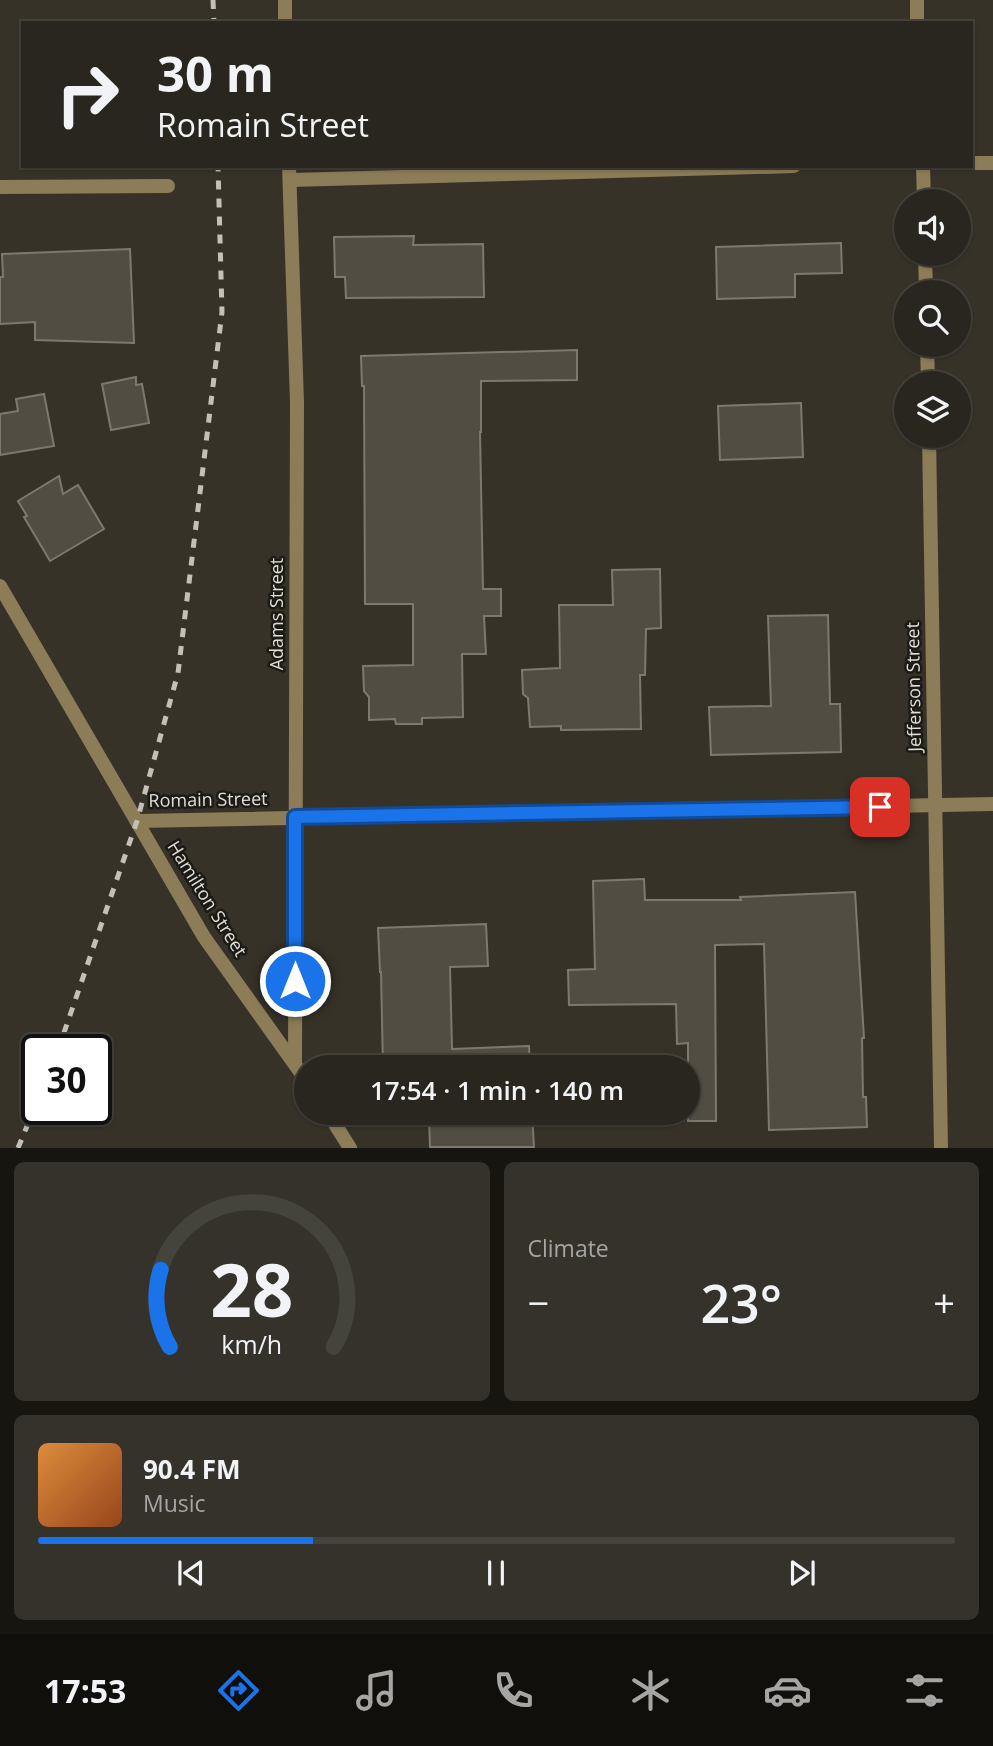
<!DOCTYPE html>
<meta charset="utf-8">
<style>
body{margin:0;font-family:"Open Sans",sans-serif;background:#34322b;color:#f1f3f6;height:100vh;display:flex;flex-direction:column;font-size:26px;white-space:nowrap}
*{box-sizing:border-box;margin:0}
p{font-size:23px;color:#a5a5a4}
.icon{flex:none;width:38px;height:38px;fill:none;stroke:currentColor;stroke-width:2;stroke-linecap:round;stroke-linejoin:round}
.map{position:relative;height:1148px;overflow:hidden}
.sheet{display:flex;flex-direction:column;gap:14px;padding:14px;background:#161510;flex:1}
.sheet>*{flex:none}
.banner{position:absolute;left:21px;top:21px;width:952px;height:147px;border-radius:0px;box-shadow:0 2px 5px #0004,0 0 0 2px #44433c;background:#28261e;color:#f1f3f6;overflow:hidden}
.fabs{position:absolute;left:894px;top:189px;display:grid;gap:14px}
.fabs a{display:grid;place-items:center;width:77px;height:77px;border-radius:50%;background:#28261e;box-shadow:0 2px 5px #0004,0 0 0 2px #44433c;font-size:35px}
.speed{position:absolute;left:21px;top:1034px;display:flex;gap:14px;font-size:35px;font-weight:700;text-align:center}
.speed>*{display:grid;place-content:center;width:91px;height:91px;border-radius:50%;background:#28261e;box-shadow:0 2px 5px #0004,0 0 0 2px #44433c;line-height:1}
.speed .limit{border:4px solid #111;border-radius:10px;background:#fff;color:#111}
.pin{position:absolute;display:grid;place-items:center;width:60px;height:60px;color:#fff;margin:-30px;border-radius:14px;box-shadow:0 4px 10px #0006}
.me{position:absolute;width:77px;margin:-38px;rotate:0deg;stroke-linejoin:round;filter:drop-shadow(0 0 5px #0008)}
.turn{display:flex;align-items:center;gap:24px;height:147px;padding:0 21px;font-size:32px}
.turn .icon{width:91px;height:91px;stroke-width:2.5}
.turn b{display:block;font-size:49px;line-height:60px}
.big{font-size:52px;font-weight:600;line-height:1.1}
.sheet .card{flex:1;display:flex;flex-direction:column;justify-content:center;gap:10px;min-width:0;padding:0 24px;border-radius:10px;background:#34322b}
.sheet .dial{align-items:center;gap:0}
.dial svg{height:182px;overflow:visible;fill:none;stroke:#44433c;stroke-width:7;stroke-linecap:round;text-anchor:middle}
.dial text{fill:#f1f3f6;stroke:none}
.song{display:flex;align-items:center;gap:21px}
.cover{width:84px;height:84px;border-radius:10px;background:linear-gradient(135deg,hsl(30 70% 55%),hsl(20 70% 35%))}
.played{height:7px;border-radius:4px;background:linear-gradient(90deg,#1a73e8 30%,#44433c 30%)}
.keys{display:flex;justify-content:space-around;direction:ltr}
.heat{display:flex;justify-content:space-between;align-items:center;font-size:38px;direction:ltr}
.sheet .tiles{flex:1;display:grid;gap:14px;grid-template-columns:1fr 1fr}
.card:last-child{grid-column:span 2}
.trip{position:absolute;left:294px;top:1055px;width:406px;height:70px;border-radius:35px;background:#28261e;box-shadow:0 2px 5px #0004,0 0 0 2px #44433c;font-weight:600;line-height:70px;text-align:center}
.tab-bar{display:flex;height:112px;justify-content:space-around;align-items:center;background:#100f0c;color:#a5a5a4}
.tab-bar .icon{width:49px;height:49px}
.tab-bar .on{color:#1a73e8}
.tab-bar b{font-size:32px;color:#f1f3f6}
.map>svg:first-child{display:block}
.building{fill:#514d43;stroke:#7d796e;stroke-width:2}
.lines{fill:none;stroke-linecap:round;stroke-linejoin:round}
.street{stroke:#8c7d58;stroke-width:14}
.rail{stroke:#c3c0b9;stroke-width:5;stroke-dasharray:9 9;stroke-linecap:butt}
.route-casing{stroke:#114b97;stroke-width:18}
.route{stroke:#1a73e8;stroke-width:12}
.labels{text-anchor:middle;stroke-width:5;stroke-linejoin:round;paint-order:stroke}
.street-label{font-size:18px;fill:#e1ded8;stroke:#1b1a15}
</style>
<div class="map">
<svg width="993" height="1148" viewBox="0 0 993 1148">
<rect width="100%" height="100%" fill="#363228"/>
<g class="building">
<path d="M 414,236 L 413,245 L 483,244 L 484,297 L 346,298 L 345,277 L 335,277 L 334,237 Z"/>
<path d="M 841,243 L 842,273 L 795,274 L 795,297 L 717,299 L 716,247 Z"/>
<path d="M 130,249 L 134,343 L 35,340 L 35,322 L 0,324 L 0,277 L 3,277 L 2,254 Z"/>
<path d="M 577,350 L 577,380 L 481,381 L 481,432 L 480,432 L 483,589 L 501,589 L 501,616 L 484,616 L 486,654 L 462,654 L 463,717 L 422,718 L 422,724 L 396,724 L 395,719 L 369,720 L 369,697 L 364,691 L 363,666 L 413,665 L 413,604 L 365,604 L 364,386 L 362,386 L 361,356 Z"/>
<path d="M 136,377 L 136,385 L 142,384 L 149,423 L 111,430 L 102,384 Z"/>
<path d="M 44,394 L 54,446 L 0,455 L 0,414 L 18,411 L 16,399 Z"/>
<path d="M 801,403 L 803,457 L 720,460 L 718,406 Z"/>
<path d="M 59,476 L 63,494 L 78,485 L 104,529 L 50,561 L 24,517 L 27,516 L 18,501 Z"/>
<path d="M 660,569 L 661,628 L 646,629 L 645,675 L 640,675 L 641,729 L 561,730 L 561,726 L 530,727 L 528,698 L 523,694 L 522,670 L 560,668 L 559,605 L 613,605 L 612,570 Z"/>
<path d="M 828,615 L 830,704 L 840,704 L 841,752 L 711,755 L 709,707 L 771,706 L 768,616 Z"/>
<path d="M 644,879 L 645,900 L 741,900 L 740,897 L 855,892 L 864,1038 L 862,1038 L 863,1097 L 866,1097 L 867,1127 L 769,1130 L 764,944 L 715,945 L 716,1121 L 688,1121 L 688,1043 L 677,1044 L 676,1004 L 569,1005 L 568,970 L 595,969 L 593,881 Z"/>
<path d="M 486,924 L 488,966 L 450,967 L 452,1049 L 529,1046 L 530,1068 L 383,1068 L 381,972 L 380,972 L 378,928 Z"/>
<path d="M 403,1113 L 532,1113 L 534,1147 L 430,1147 L 429,1117 L 404,1118 Z"/>
</g>
<g class="lines">
<g class="street">
<path d="M 285,0 L 285,23"/>
<path d="M 917,0 L 917,23"/>
<path d="M 971,163 L 993,163"/>
<path d="M 289,166 L 297,402 L 295,1062"/>
<path d="M 923,166 L 924,201"/>
<path d="M 290,180 L 794,166"/>
<path d="M 0,187 L 168,186"/>
<path d="M 925,254 L 926,292"/>
<path d="M 927,345 L 928,383"/>
<path d="M 929,436 L 941,1148"/>
<path d="M 0,586 L 204,937 L 306,1080"/>
<path d="M 137,821 L 993,804"/>
<path d="M 328,1113 L 350,1148"/>
</g>
<g class="rail">
<path d="M 213,0 L 214,23"/>
<path d="M 58,1050 L 137,821 L 178,673 L 222,312 L 218,166"/>
<path d="M 18,1148 L 37,1102"/>
</g>
</g>
<g class="lines">
<g class="route-casing">
<path id="route" d="M 295,981 L 295,817 L 880,807"/>
</g>
<use href="#route" class="route"/>
</g>
<g class="labels">
<g class="street-label">
<text transform="translate(277 614) rotate(-90)" y="6">Adams Street</text>
<text transform="translate(914 687) rotate(-91)" y="6">Jefferson Street</text>
<text transform="translate(208 800) rotate(-1)" y="6">Romain Street</text>
<text transform="translate(207 899) rotate(58)" y="6">Hamilton Street</text>
</g>
</g>
</svg>
<div class="fabs">
<a><svg class="icon" aria-label="sound" viewBox="0 0 24 24"><path d="M4 9h4l5-4v14l-5-4H4zM17 9q2 3 0 6"/></svg></a>
<a><svg class="icon" aria-label="search" viewBox="0 0 24 24"><circle cx="10" cy="10" r="6"/><path d="M15 15l6 6"/></svg></a>
<a><svg class="icon" aria-label="layers" viewBox="0 0 24 24"><path d="M12 4l9 5-9 5-9-5zM3 14l9 5 9-5"/></svg></a>
</div>
<div class="speed"><div class="limit">30</div></div>
<div class="pin" style="left:880px;top:807px;background:#d93025"><svg class="icon" aria-label="arrive" viewBox="0 0 24 24"><path d="M6 21V4h12l-3 4 3 4H6"/></svg></div>
<svg class="me" style="left:295px;top:981px" viewBox="-20 -20 40 40"><circle r="17" fill="#1a73e8" stroke="#fff" stroke-width="3"/><path d="M0-11L8 9 0 5-8 9z" fill="#fff"/></svg>
<div class="trip">17:54 · 1 min · 140 m</div>
<div class="banner">
<div class="turn"><svg class="icon" aria-label="right" viewBox="0 0 24 24"><path d="M7 20v-9h11M14 6l5 5-5 5"/></svg><div><b>30 m</b>Romain Street</div></div>
</div>
</div>
<section class="sheet">
<div class="tiles">
<div class="card dial"><svg viewBox="0 0 100 80">
<path d="M14 69A42 42 0 1 1 86 69"/>
<path d="M14 69A42 42 0 0 1 10 35" stroke="#1a73e8"/>
<text x="50" y="56" font-size="32" font-weight="700">28</text>
<text x="50" y="72" font-size="11">km/h</text>
</svg></div>
<div class="card"><p>Climate</p>
<div class="heat"><a>−</a><b class="big">23°</b><a>+</a></div>
</div>
<div class="card">
<div class="song"><i class="cover"></i><div><b>90.4 FM</b><p>Music</p></div></div>
<div class="played"></div>
<div class="keys"><svg class="icon" aria-label="previous" viewBox="0 0 24 24"><path d="M18 5L8 12l10 7zM5 5v14"/></svg><svg class="icon" aria-label="pause" viewBox="0 0 24 24"><path d="M8 5v14M16 5v14"/></svg><svg class="icon" aria-label="next" viewBox="0 0 24 24"><path d="M6 5l10 7-10 7zM19 5v14"/></svg></div>
</div>
</div>
</section>
<nav class="tab-bar">
<b>17:53</b>
<svg class="icon on" aria-label="directions" viewBox="0 0 24 24"><path d="M12 3l9 9-9 9-9-9zM9 14v-3h6M13 9l2 2-2 2"/></svg>
<svg class="icon" aria-label="music" viewBox="0 0 24 24"><path d="M9 18V5l10-2v13"/><circle cx="6" cy="18" r="3"/><circle cx="16" cy="16" r="3"/></svg>
<svg class="icon" aria-label="phone" viewBox="0 0 24 24"><path d="M5 4h4l2 5-3 2q2 4 5 5l2-3 5 2v4C11 20 4 13 5 4z"/></svg>
<svg class="icon" aria-label="climate" viewBox="0 0 24 24"><path d="M12 3v18M4 7l16 10M4 17L20 7"/></svg>
<svg class="icon" aria-label="car" viewBox="0 0 24 24"><path d="M5 17H2v-5l4-1 3-4h7l3 4 3 1v5h-3M9 17h6M6 11h13"/><circle cx="7" cy="17" r="2"/><circle cx="17" cy="17" r="2"/></svg>
<svg class="icon" aria-label="filters" viewBox="0 0 24 24"><path d="M4 7h16M4 17h16"/><circle cx="9" cy="7" r="2"/><circle cx="15" cy="17" r="2"/></svg>
</nav>
